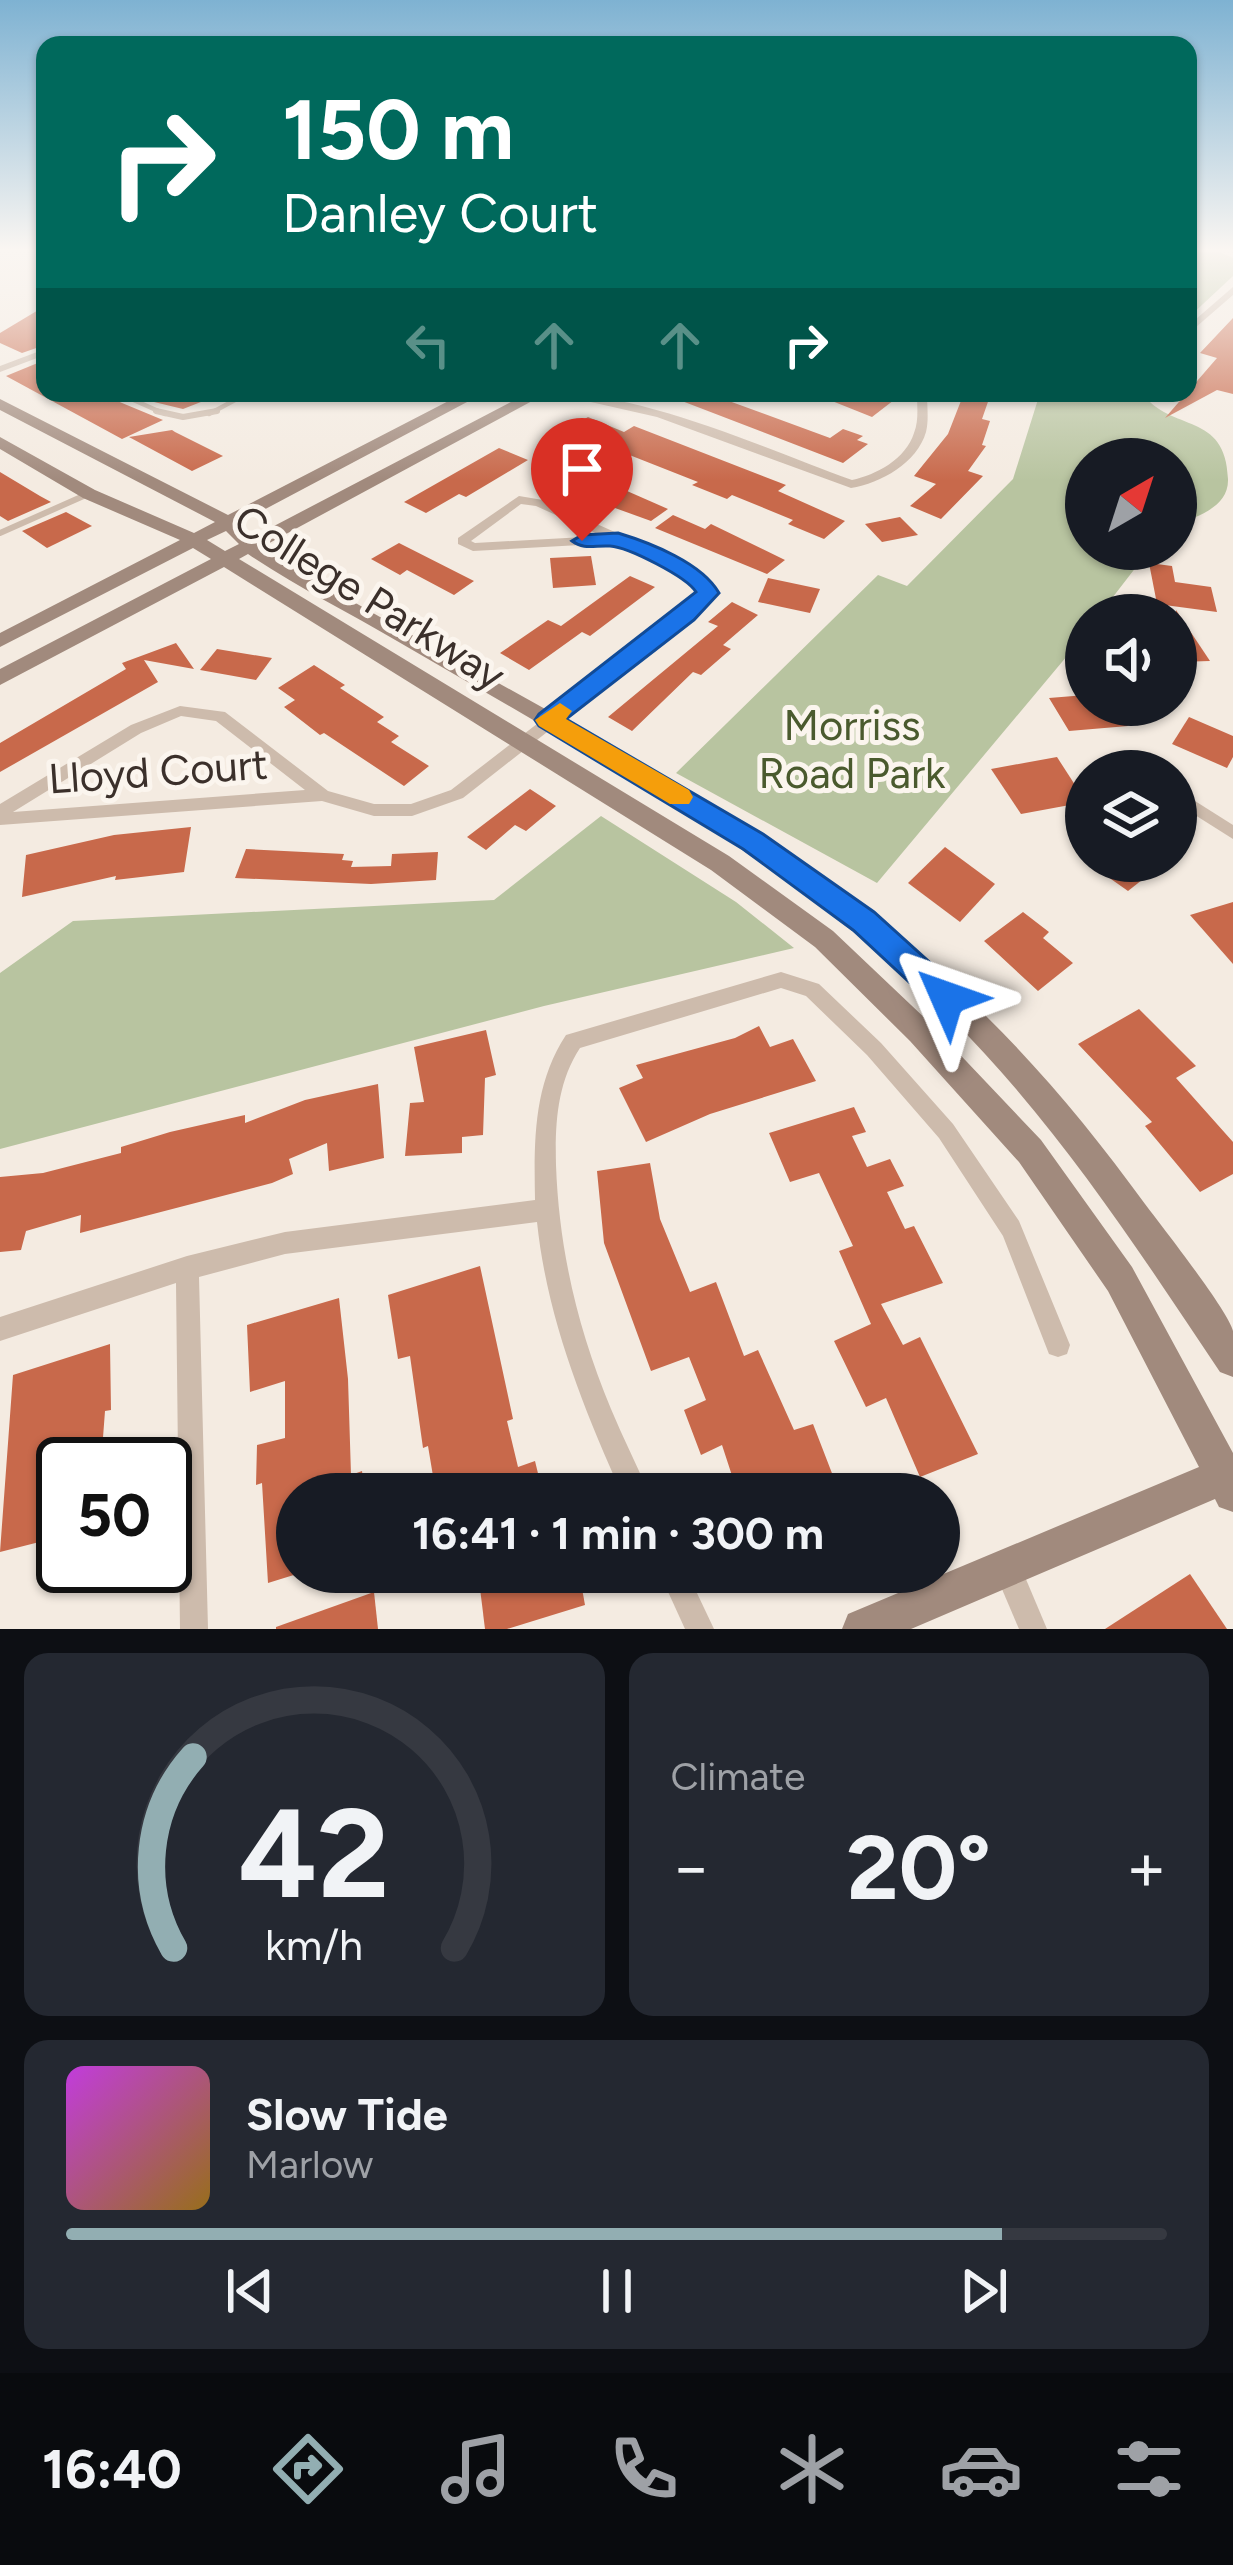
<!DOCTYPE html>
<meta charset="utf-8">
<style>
body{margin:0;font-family:Figtree,sans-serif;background:#242831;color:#f1f3f6;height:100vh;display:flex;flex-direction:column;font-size:45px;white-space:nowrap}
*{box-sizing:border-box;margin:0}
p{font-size:39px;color:#9ea1a6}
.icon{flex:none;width:66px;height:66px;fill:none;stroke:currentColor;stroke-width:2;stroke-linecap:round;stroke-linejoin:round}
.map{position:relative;height:1629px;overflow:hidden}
.details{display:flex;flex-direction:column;gap:24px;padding:24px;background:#0d0f14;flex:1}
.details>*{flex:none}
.guide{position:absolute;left:36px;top:36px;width:1161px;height:366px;border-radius:24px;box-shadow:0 3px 9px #0004;background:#00695c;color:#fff;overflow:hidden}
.needle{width:78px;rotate:39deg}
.fabs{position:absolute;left:1065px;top:438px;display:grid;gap:24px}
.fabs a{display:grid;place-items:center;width:132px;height:132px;border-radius:50%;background:#171b24;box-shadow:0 3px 9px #0004;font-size:60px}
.speed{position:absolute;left:36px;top:1437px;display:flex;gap:24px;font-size:60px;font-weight:700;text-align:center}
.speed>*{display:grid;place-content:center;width:156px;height:156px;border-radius:50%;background:#171b24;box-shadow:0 3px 9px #0004;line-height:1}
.speed .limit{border:6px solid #111;border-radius:18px;background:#fff;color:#111}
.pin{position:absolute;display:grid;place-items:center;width:102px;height:102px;color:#fff;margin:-123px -51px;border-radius:50% 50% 50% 0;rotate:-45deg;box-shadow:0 0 12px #0007}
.pin .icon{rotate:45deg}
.me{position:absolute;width:132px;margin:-66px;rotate:313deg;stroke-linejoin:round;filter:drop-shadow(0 0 9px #0008)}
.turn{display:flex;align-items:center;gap:42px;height:252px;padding:0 48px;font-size:54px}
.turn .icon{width:156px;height:156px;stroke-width:2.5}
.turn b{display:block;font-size:84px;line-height:102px}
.lanes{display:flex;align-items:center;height:114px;padding:0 48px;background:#0003;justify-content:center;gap:60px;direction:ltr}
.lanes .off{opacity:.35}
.big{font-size:90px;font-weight:700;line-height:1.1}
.details .widget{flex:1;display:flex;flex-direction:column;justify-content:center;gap:18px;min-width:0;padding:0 42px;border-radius:24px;background:#242831}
.details .dial{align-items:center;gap:0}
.dial svg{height:312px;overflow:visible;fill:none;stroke:#363941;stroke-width:7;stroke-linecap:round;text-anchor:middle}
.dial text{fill:#f1f3f6;stroke:none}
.song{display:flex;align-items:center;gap:36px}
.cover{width:144px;height:144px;border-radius:18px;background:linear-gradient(135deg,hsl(290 70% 55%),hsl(40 70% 35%))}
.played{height:12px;border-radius:6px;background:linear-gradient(90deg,#92aeb2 85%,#363941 85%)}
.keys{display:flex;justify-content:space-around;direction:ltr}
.heat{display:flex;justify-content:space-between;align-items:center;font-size:66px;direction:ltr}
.details .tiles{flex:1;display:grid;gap:24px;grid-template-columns:1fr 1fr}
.widget:last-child{grid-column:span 2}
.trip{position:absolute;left:276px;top:1473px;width:684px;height:120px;border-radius:60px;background:#171b24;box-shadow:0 3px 9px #0004;font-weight:700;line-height:120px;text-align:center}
.dock{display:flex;height:192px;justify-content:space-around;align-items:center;background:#090b0e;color:#9ea1a6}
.dock .icon{width:84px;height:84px}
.dock .active{color:#92aeb2}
.dock b{font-size:54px;color:#f1f3f6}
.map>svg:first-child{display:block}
.green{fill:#b8c4a0}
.building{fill:#c8694b}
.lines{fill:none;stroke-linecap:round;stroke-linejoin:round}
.lane-far1{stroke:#cdbbac;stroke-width:4.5}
.lane{stroke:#cdbbac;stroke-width:6}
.street{fill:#cdbbac;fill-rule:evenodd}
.secondary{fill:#a18a7d;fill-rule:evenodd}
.route{fill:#1a73e8;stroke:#114b97;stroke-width:3}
.slow{fill:#f59e0b}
.labels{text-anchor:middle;stroke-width:10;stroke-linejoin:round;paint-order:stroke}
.street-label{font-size:42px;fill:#3b302b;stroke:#fbf5ee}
.park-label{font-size:42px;fill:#4a5a2e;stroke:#fbf5ee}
</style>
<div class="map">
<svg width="1233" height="1629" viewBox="0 0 1233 1629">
<rect width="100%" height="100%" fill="#f4ebe1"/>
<g class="green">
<path d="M 1188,252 L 1220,252 L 1233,258 L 1233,276 L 1188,318 Z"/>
<path d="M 1040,393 L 1142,393 C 1171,433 1226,411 1228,479 C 1229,507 1198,516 1176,525 L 1176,459 L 1086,459 L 1086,549 L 1150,549 L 1099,615 L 1086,615 L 1086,632 L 1067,656 L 877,883 L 676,773 L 878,575 L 907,586 L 1013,479 Z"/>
<path d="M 601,816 L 736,902 L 794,948 L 544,1006 L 0,1149 L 0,973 L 73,921 L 494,900 Z"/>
</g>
<g class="building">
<path d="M 45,306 L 45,345 L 22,353 L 0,343 L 0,333 Z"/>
<path d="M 1233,318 L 1233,394 L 1217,390 L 1165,418 L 1217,358 L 1200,353 Z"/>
<path d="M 45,360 L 45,393 L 98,393 L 163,420 L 122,439 L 6,376 Z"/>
<path d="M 175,393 L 224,393 L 183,409 L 154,402 Z"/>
<path d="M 661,393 L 707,393 L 830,438 L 843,429 L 863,436 L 857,440 L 868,444 L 843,463 Z"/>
<path d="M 812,393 L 873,393 L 894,400 L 872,417 Z"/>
<path d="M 964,393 L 990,396 L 982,419 L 990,421 L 982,445 L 986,446 L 968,471 L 983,476 L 941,519 L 910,506 L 936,484 L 914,476 L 948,434 Z"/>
<path d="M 588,417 L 624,432 L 634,426 L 786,485 L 778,491 L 845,521 L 824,539 L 788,524 L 793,520 L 732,495 L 727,499 L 692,485 L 698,482 L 566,430 Z"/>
<path d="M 172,430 L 175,432 L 223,456 L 192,471 L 129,437 Z"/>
<path d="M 499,448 L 528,460 L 466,497 L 459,494 L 426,513 L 404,502 Z"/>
<path d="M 0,472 L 40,496 L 51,502 L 8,521 L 0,516 Z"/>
<path d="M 602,480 L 668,509 L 651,521 L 579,495 Z"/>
<path d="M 66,512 L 92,526 L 47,548 L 22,531 Z"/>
<path d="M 673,515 L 705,529 L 711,524 L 785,560 L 767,574 L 655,528 Z"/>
<path d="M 900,517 L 918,535 L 882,542 L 865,524 Z"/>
<path d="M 399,543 L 474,581 L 454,595 L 407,570 L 400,575 L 371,559 Z"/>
<path d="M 591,556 L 596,585 L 553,588 L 550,558 Z"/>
<path d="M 1149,563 L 1172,566 L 1175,582 L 1211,587 L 1217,612 L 1157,604 Z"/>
<path d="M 630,576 L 655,587 L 590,636 L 582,632 L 529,670 L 500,653 L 548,620 L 561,626 Z"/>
<path d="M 768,578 L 820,589 L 810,613 L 758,602 Z"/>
<path d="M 732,602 L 758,615 L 723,645 L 731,649 L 701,675 L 693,672 L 632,731 L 608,717 L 718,626 L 708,622 Z"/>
<path d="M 1176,610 L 1210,661 L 1176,662 Z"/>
<path d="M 176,643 L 194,669 L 144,660 L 158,682 L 0,772 L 0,743 L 126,669 L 122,663 Z"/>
<path d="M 217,649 L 272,658 L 256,680 L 200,670 Z"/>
<path d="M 314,665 L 345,685 L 340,688 L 384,717 L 377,722 L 399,736 L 391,742 L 429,766 L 404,786 L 324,733 L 320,735 L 284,707 L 295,700 L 278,688 Z"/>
<path d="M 1086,695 L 1086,705 L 1114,705 L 1128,726 L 1069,731 L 1049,698 Z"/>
<path d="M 1189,717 L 1233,736 L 1233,757 L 1227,768 L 1172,744 Z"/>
<path d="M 1057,757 L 1086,802 L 1021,814 L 991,769 Z"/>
<path d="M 530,789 L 556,806 L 526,831 L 515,825 L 486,850 L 467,837 Z"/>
<path d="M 191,827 L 184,872 L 115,880 L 116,876 L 22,897 L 26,855 L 114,835 Z"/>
<path d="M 945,847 L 995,884 L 960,922 L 908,883 Z"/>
<path d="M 246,849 L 344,854 L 342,860 L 353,861 L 351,867 L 391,866 L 392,854 L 438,852 L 436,880 L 371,884 L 235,878 Z"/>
<path d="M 1115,861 L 1166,861 L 1128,891 L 1101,872 Z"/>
<path d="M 1233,902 L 1233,964 L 1190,915 Z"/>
<path d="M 1023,912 L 1049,932 L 1043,938 L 1073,963 L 1038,991 L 984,941 Z"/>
<path d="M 1139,1009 L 1196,1066 L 1176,1078 L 1233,1142 L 1233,1174 L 1200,1192 L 1145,1126 L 1152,1122 L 1078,1044 Z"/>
<path d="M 759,1026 L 770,1047 L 793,1039 L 816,1081 L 710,1114 L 646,1142 L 619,1088 L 643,1078 L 636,1065 L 735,1038 Z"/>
<path d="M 486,1030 L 496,1075 L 485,1078 L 483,1135 L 462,1137 L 462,1153 L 405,1156 L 410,1103 L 424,1102 L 414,1047 Z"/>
<path d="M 378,1084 L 384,1158 L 329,1171 L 327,1143 L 289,1159 L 293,1174 L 272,1183 L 80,1233 L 81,1215 L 26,1231 L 21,1250 L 0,1252 L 0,1177 L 43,1173 L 121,1153 L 121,1147 L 170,1132 L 245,1115 L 245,1123 L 305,1100 Z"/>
<path d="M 854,1107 L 866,1132 L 852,1136 L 867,1167 L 890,1159 L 904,1186 L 887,1192 L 905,1229 L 914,1226 L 943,1283 L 881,1304 L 903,1345 L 920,1337 L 978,1454 L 920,1477 L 886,1398 L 866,1407 L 834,1341 L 871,1324 L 839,1251 L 853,1246 L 819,1173 L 790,1182 L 769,1133 Z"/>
<path d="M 650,1163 L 660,1219 L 690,1292 L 716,1282 L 744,1356 L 758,1350 L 794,1430 L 813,1424 L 840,1494 L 738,1494 L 722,1445 L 701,1455 L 684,1410 L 706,1400 L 689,1357 L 651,1371 L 604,1243 L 597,1171 Z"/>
<path d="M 480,1266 L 513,1419 L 507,1421 L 518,1467 L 535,1461 L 543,1494 L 436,1494 L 428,1446 L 423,1448 L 410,1356 L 398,1359 L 388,1295 Z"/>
<path d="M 339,1298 L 348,1379 L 351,1475 L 362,1471 L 365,1494 L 297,1494 L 297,1574 L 268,1583 L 262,1483 L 256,1485 L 257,1445 L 285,1438 L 285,1381 L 250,1392 L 247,1325 Z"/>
<path d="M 110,1344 L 111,1410 L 105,1411 L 101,1464 L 63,1464 L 63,1536 L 0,1552 L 13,1375 Z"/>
<path d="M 478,1572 L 579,1572 L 585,1605 L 507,1629 L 485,1629 Z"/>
<path d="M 1190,1574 L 1227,1629 L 1105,1629 Z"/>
<path d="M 374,1592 L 378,1629 L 276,1629 L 276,1627 Z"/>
</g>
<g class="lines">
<g class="lane-far1">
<path d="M 118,393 L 165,414"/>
<path d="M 209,414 L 248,393"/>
</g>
<g class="lane">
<path d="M 156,411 L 183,417 L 217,411"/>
<path d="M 0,533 L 88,494"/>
</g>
<g class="street">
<path d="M 1233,287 L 1233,295 L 1188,334 L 1188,326 Z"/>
<path d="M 45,349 L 45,355 L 0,372 L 0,366 Z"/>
<path d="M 551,393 C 645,393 763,448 852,480 C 876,475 906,459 914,433 C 919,421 917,406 917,393 L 927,393 C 927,406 929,420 926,432 C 917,463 881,483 851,488 L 657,417 Z"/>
<path d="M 519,496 L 543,500 L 673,558 L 697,572 L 715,593 L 691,619 L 463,798 L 412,816 L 374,816 L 322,801 L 0,825 L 0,804 L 131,725 L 180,706 L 225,712 L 328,791 L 374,804 L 411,804 L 451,790 L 681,613 L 701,593 L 676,570 L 616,543 L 473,551 L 458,544 L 458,538 ZM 521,504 L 536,506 L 602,536 L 475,543 L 471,541 ZM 181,716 L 216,721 L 305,790 L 13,812 L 141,733 Z"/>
<path d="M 1176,789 L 1233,825 L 1233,839 L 1176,803 Z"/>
<path d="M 781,972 L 819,984 L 881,1043 L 953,1124 L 1019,1221 L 1070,1345 L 1067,1354 L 1058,1357 L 1049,1354 L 1003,1236 L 939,1138 L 867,1055 L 806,996 L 781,988 L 580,1048 C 557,1083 555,1124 556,1165 C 559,1250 578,1330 611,1409 C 623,1438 637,1465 649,1494 L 622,1494 C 583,1407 547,1318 537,1222 L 285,1254 L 199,1277 L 208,1629 L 180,1629 L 176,1283 L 0,1341 L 0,1317 L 187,1256 L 285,1232 L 535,1200 C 534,1142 533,1085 566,1035 Z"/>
<path d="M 1007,1554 L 1017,1558 L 1047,1629 L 1019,1629 L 993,1568 L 997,1558 Z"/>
<path d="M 659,1572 L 687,1572 L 714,1629 L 685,1629 Z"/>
</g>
<path class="secondary" d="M 464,393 L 484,393 L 239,523 L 253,537 L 528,393 L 547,393 L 262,547 C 488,688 739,794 940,973 C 1018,1042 1084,1120 1145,1204 C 1161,1225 1229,1312 1233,1331 C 1233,1345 1233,1363 1233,1377 L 1220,1372 C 1129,1236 1040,1098 918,987 C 763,846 577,746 397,641 C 348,612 295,586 248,554 L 239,559 L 729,856 L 833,931 L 930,1023 L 1041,1140 L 1132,1267 L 1233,1453 L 1233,1512 L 1219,1507 L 1215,1499 L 911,1629 L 842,1629 L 848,1614 L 1199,1467 L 1108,1291 L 1019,1162 L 910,1041 L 815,947 L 711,870 L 224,567 L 0,685 L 0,669 L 211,559 L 193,548 L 0,647 L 0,633 L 180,540 L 83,498 L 0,449 L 0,437 L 95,490 L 194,533 L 215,522 L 0,410 L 0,399 L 228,515 ZM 226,531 L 239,544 L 225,551 L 207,540 Z"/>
</g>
<linearGradient id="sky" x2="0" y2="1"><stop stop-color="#7eb2d2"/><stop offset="0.52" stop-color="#faf6f2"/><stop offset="1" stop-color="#faf6f2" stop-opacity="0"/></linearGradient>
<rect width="1233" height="481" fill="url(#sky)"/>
<path class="route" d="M 618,533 C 651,543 702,563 719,593 L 694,620 L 566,719 L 763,834 L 874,912 L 958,988 L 963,998 L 958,1007 L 947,1011 L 936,1007 L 853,930 L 743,849 L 539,726 L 535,720 L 539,714 L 696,592 C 687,577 628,547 610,546 C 595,545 584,550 572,541 L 582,535 Z"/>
<path class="slow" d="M 560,703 L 572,711 L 566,719 L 689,790 L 693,797 L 689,804 L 670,804 L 539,726 L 535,720 Z"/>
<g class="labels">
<g class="street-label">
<text transform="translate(370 597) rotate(32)" y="15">College Parkway</text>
<text transform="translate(158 771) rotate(-4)" y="15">Lloyd Court</text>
</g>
<g class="park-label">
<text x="852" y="740">Morriss<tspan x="852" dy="48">Road Park</tspan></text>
</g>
</g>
</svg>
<div class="fabs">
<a><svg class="needle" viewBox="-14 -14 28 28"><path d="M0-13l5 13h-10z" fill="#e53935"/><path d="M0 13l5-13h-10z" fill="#9ea1a6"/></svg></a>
<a><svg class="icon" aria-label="sound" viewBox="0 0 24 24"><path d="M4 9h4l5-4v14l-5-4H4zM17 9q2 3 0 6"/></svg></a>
<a><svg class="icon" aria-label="layers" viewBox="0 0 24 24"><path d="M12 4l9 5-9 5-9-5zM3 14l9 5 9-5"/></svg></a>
</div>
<div class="speed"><div class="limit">50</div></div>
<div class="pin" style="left:582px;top:541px;background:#d93025"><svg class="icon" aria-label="arrive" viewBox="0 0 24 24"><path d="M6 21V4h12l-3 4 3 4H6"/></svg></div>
<svg class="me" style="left:947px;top:998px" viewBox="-20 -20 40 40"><path d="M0-17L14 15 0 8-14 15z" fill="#1a73e8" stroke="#fff" stroke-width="4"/></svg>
<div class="trip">16:41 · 1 min · 300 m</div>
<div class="guide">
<div class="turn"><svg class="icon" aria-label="right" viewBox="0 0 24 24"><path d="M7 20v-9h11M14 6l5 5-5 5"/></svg><div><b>150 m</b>Danley Court</div></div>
<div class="lanes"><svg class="icon off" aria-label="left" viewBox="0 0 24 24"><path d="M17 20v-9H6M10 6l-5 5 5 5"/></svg><svg class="icon off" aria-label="ahead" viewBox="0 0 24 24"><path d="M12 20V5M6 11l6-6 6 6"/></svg><svg class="icon off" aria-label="ahead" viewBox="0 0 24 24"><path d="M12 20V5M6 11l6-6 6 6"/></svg><svg class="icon" aria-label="right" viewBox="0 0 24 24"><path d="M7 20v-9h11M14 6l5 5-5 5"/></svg></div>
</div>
</div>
<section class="details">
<div class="tiles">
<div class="widget dial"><svg viewBox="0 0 100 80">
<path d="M14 69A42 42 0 1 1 86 69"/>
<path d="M14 69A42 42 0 0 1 19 20" stroke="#92aeb2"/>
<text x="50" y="56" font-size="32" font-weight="700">42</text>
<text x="50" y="72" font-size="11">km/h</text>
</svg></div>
<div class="widget"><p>Climate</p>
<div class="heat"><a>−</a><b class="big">20°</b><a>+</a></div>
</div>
<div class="widget">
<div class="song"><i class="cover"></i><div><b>Slow Tide</b><p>Marlow</p></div></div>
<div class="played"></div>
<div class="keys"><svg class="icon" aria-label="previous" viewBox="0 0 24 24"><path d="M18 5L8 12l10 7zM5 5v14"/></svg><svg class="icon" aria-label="pause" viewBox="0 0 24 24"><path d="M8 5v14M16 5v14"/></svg><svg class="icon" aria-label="next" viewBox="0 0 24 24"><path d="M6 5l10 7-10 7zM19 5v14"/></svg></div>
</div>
</div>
</section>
<nav class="dock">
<b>16:40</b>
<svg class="icon active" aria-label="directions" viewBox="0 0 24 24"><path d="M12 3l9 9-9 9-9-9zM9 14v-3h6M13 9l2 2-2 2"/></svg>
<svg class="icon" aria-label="music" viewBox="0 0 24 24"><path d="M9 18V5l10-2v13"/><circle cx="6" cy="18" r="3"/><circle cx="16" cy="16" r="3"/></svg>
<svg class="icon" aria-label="phone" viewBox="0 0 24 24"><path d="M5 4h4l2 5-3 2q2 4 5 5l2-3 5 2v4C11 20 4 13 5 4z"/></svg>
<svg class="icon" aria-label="climate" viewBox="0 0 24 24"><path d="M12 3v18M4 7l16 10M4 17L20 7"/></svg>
<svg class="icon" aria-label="car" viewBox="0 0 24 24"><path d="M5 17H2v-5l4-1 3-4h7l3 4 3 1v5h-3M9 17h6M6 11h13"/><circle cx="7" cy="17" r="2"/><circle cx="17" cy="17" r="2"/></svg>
<svg class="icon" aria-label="filters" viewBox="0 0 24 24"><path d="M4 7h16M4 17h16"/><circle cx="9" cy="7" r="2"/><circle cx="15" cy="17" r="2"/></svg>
</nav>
